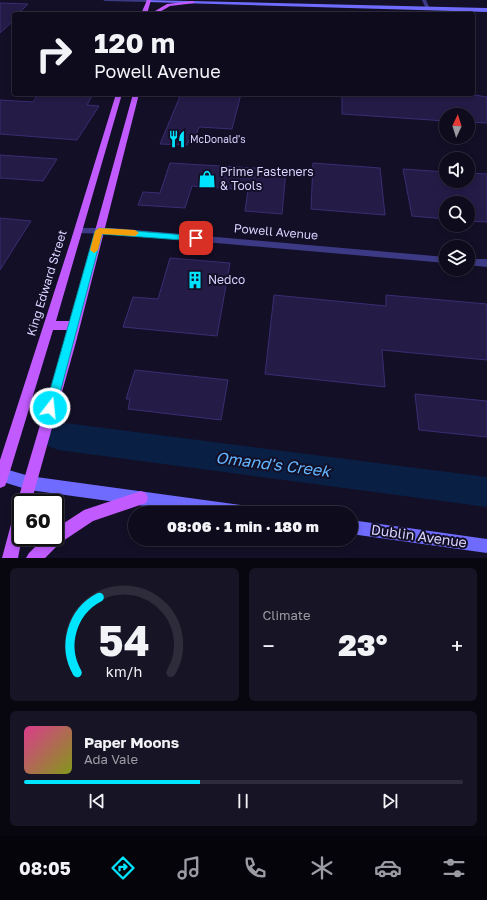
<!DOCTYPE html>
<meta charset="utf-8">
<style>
body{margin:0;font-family:"Golos Text",sans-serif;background:#171425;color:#f1f3f6;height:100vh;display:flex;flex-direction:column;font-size:15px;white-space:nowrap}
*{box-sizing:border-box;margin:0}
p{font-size:13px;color:#9b9ba3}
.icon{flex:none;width:22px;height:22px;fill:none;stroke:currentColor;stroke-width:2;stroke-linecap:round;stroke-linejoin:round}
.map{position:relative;height:558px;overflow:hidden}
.details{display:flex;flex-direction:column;gap:10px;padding:10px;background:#08060f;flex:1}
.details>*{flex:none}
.banner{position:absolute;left:12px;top:12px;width:463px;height:84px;border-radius:4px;box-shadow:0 2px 6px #0003,0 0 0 1px #2e2b3b;background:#0e0b1c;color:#f1f3f6;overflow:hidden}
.needle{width:26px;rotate:4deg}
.fabs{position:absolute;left:439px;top:108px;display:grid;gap:8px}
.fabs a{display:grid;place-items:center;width:36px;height:36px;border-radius:50%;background:#0e0b1c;box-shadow:0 2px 6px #0003,0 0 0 1px #2e2b3b;font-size:20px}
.speed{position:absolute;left:12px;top:494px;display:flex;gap:8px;font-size:20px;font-weight:700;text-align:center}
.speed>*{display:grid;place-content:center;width:52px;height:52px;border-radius:50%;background:#0e0b1c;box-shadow:0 2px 6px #0003,0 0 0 1px #2e2b3b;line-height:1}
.speed .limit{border:2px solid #111;border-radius:6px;background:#fff;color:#111}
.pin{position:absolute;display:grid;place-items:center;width:34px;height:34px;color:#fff;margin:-17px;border-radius:8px;box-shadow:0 2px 6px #0006}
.me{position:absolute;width:44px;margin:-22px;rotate:16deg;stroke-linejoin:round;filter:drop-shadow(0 0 3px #0008)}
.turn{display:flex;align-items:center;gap:14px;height:84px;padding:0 16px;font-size:18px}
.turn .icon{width:52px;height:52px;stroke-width:2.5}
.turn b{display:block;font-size:28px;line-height:34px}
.big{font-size:30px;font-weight:800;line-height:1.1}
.details .tile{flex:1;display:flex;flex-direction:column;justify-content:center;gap:6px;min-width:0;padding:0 14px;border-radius:6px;background:#171425}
.details .dial{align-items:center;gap:0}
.dial svg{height:104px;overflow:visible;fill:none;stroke:#2e2b3b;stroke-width:7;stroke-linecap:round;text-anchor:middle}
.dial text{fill:#f1f3f6;stroke:none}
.song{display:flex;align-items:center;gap:12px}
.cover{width:48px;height:48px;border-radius:6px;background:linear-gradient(135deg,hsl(330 70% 55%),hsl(70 70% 35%))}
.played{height:4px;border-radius:2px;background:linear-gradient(90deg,#00e5ff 40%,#2e2b3b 40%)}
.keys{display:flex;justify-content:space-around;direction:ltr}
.heat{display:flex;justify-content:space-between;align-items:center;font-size:22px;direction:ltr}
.details .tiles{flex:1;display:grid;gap:10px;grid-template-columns:1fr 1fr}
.tile:last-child{grid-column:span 2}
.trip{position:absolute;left:128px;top:506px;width:230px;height:40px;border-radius:20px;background:#0e0b1c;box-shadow:0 2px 6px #0003,0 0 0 1px #2e2b3b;font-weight:800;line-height:40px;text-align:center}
.menu{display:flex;height:64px;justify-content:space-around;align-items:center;background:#06040b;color:#9b9ba3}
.menu .icon{width:28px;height:28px}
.menu .current{color:#00e5ff}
.menu b{font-size:18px;color:#f1f3f6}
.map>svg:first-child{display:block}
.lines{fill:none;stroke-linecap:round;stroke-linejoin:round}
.river{fill:#0a1f44;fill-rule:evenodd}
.building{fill:#241b47;stroke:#3b2d73}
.minor{fill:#3d3a85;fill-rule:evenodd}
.tertiary{fill:#3d3a85;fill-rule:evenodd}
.secondary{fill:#6f6bff;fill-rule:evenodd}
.primary{fill:#c25bff;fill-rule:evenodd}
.route{fill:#00e5ff;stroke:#0095a6}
.slow{fill:#f59e0b}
.labels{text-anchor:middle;stroke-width:4;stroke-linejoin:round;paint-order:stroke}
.far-poi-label{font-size:10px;fill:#d9d4ff;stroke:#130f26;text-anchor:start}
.poi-label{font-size:12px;fill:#d9d4ff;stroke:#130f26;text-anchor:start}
.street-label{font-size:12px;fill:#d9d4ff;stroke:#130f26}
.near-street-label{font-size:14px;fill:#d9d4ff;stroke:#130f26}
.near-water-label{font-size:16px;font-style:italic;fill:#62b6ff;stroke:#130f26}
</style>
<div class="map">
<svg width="487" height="558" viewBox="0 0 487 558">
<rect width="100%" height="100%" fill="#130f26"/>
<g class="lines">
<path class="river" d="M 58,422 L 487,477 L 487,507 L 58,450 L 48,446 L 44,436 L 48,426 Z"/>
</g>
<g class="building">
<path d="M 0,3 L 28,4 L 18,14 L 14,14 L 14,20 L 0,33 Z"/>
<path d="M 38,94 L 93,94 L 87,105 L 99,106 L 77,140 L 0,134 L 0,100 L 33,102 Z"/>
<path d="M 181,94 L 241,94 L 232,129 L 199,127 L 194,140 L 189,140 L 187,145 L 160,144 Z"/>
<path d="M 342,94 L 468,94 L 487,97 L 487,123 L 468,122 L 468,115 L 446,115 L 446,121 L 342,114 Z"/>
<path d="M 0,155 L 57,159 L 43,181 L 0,178 Z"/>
<path d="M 170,163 L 286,170 L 282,214 L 245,211 L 248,190 L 192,186 L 185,208 L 138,205 L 143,192 L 160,193 Z"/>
<path d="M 313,163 L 380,168 L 385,215 L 311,209 Z"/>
<path d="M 403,169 L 446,172 L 446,181 L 468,181 L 468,173 L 487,174 L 487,222 L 468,221 L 468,203 L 446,203 L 446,219 L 412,216 Z"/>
<path d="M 0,218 L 31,221 L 0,270 Z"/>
<path d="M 170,258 L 230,263 L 217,336 L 123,327 L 133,297 L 158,299 Z"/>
<path d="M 274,295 L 386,306 L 386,295 L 487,304 L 487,360 L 382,350 L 385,387 L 265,374 Z"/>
<path d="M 135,370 L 228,380 L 221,420 L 128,409 L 130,399 L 126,399 Z"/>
<path d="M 415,394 L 487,401 L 487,437 L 419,430 Z"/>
</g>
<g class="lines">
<g class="minor">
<path d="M 422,0 L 426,0 L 430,9 L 426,9 Z"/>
<path d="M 79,228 L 113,228 L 446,257 L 446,263 L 113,234 L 76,233 L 74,231 Z"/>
<path d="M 468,259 L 487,259 L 487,267 L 468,265 Z"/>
</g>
<path class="tertiary" d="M 103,0 L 150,0 L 150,1 L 148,2 L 105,1 Z"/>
<g class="secondary">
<path d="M 146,0 L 487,8 L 487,12 L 148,2 Z"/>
<path d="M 2,468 L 29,476 L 248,506 L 253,508 L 255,513 L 196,513 L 29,490 L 0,481 L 0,469 Z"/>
<path d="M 351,520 L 487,539 L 487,553 L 351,534 Z"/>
</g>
<g class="primary">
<path d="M 147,0 L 151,0 L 147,14 L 141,14 Z"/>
<path d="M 193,1 L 195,3 L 170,6 L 158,13 L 155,11 L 167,4 Z"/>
<path d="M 116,94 L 122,94 L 56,321 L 70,321 L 133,94 L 139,94 L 76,342 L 31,503 L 21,503 L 21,537 L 22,537 L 18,558 L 2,558 L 14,513 L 16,508 L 19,507 L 17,503 L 68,330 L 53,330 L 7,481 L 5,486 L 0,488 L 0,460 L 71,240 Z"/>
<path d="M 141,491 L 146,493 L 148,498 L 146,503 L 93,521 L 60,543 L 45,558 L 26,558 L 29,553 L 45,537 L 55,537 L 55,529 L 84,510 Z"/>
</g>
</g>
<path class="route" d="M 99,228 L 196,236 L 201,238 L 196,241 L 102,234 L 56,408 L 54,412 L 50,413 L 46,412 L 45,408 L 95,231 Z"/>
<path class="slow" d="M 99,228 L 135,230 L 139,233 L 135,236 L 102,234 L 98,250 L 94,253 L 90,250 L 95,231 Z"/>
<defs>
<g id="restaurant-bare" transform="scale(1.38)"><path d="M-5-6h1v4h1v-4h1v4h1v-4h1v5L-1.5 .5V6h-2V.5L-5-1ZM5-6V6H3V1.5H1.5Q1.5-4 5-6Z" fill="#00e5ff" stroke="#130f26" stroke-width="2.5" paint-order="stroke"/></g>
<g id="shop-bare" transform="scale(1.38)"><path d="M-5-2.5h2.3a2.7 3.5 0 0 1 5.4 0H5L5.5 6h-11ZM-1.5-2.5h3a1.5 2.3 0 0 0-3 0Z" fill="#00e5ff" stroke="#130f26" stroke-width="2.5" paint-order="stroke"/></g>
<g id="building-bare" transform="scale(1.38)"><path d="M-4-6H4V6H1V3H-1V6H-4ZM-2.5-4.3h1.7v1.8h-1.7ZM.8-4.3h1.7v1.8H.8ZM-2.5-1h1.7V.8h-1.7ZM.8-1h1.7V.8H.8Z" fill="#00e5ff" stroke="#130f26" stroke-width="2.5" paint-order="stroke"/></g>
</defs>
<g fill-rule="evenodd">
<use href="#restaurant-bare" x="177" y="139"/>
<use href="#shop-bare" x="207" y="179"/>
<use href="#building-bare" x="195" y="280"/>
</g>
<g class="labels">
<g class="far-poi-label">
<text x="190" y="143">McDonald's</text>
</g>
<g class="poi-label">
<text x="220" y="176">Prime Fasteners<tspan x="220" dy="14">&amp; Tools</tspan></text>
<text x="208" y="284">Nedco</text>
</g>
<g class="street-label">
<text transform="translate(276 232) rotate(5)" y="4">Powell Avenue</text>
<text transform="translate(47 283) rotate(-73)" y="4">King Edward Street</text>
</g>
<g class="near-street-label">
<text transform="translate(419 536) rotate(8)" y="5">Dublin Avenue</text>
</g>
<g class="near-water-label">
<text transform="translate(273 464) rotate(7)" y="6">Omand's Creek</text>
</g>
</g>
</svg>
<div class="fabs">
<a><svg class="needle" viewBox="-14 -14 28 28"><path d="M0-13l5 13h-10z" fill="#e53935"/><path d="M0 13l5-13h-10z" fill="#9b9ba3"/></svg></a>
<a><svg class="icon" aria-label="sound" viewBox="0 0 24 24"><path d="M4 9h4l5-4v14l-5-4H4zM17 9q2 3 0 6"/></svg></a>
<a><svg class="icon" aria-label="search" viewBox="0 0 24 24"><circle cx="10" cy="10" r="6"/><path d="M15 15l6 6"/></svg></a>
<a><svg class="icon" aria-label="layers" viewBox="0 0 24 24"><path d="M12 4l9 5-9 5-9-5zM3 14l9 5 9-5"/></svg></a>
</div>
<div class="speed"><div class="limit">60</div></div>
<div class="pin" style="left:196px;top:238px;background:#d93025"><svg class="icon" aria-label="arrive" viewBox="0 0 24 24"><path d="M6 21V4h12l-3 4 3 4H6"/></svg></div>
<svg class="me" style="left:50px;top:408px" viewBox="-20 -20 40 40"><circle r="17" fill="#00e5ff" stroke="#fff" stroke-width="3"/><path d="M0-11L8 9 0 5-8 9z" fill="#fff"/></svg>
<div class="trip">08:06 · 1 min · 180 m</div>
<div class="banner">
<div class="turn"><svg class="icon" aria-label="right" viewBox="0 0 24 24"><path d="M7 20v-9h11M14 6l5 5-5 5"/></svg><div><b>120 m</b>Powell Avenue</div></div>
</div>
</div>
<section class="details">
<div class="tiles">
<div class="tile dial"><svg viewBox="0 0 100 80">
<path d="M14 69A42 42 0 1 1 86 69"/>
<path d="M14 69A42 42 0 0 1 31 11" stroke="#00e5ff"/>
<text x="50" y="56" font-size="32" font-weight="700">54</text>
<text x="50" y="72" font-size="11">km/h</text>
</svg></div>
<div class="tile"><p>Climate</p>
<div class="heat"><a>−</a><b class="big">23°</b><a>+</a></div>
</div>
<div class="tile">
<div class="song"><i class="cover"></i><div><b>Paper Moons</b><p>Ada Vale</p></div></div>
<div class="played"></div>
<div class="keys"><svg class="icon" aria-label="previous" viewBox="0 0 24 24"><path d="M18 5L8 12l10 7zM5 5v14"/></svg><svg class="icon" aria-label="pause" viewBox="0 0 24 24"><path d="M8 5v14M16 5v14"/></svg><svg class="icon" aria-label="next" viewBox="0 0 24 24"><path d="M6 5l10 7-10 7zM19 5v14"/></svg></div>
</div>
</div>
</section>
<nav class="menu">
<b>08:05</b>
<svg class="icon current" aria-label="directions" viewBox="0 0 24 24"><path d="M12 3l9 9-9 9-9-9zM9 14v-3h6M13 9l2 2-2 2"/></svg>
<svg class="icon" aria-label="music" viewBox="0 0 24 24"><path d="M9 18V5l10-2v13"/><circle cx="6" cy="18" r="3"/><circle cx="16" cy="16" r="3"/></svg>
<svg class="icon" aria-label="phone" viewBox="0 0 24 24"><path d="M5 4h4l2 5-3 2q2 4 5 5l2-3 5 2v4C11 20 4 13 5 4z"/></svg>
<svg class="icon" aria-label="climate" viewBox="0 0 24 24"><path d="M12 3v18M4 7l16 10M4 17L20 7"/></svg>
<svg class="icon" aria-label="car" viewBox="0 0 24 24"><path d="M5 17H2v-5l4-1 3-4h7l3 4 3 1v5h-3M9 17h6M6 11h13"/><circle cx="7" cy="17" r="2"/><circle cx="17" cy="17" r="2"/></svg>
<svg class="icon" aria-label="filters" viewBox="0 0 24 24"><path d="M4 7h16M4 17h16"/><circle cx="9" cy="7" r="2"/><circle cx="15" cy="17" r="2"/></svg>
</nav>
